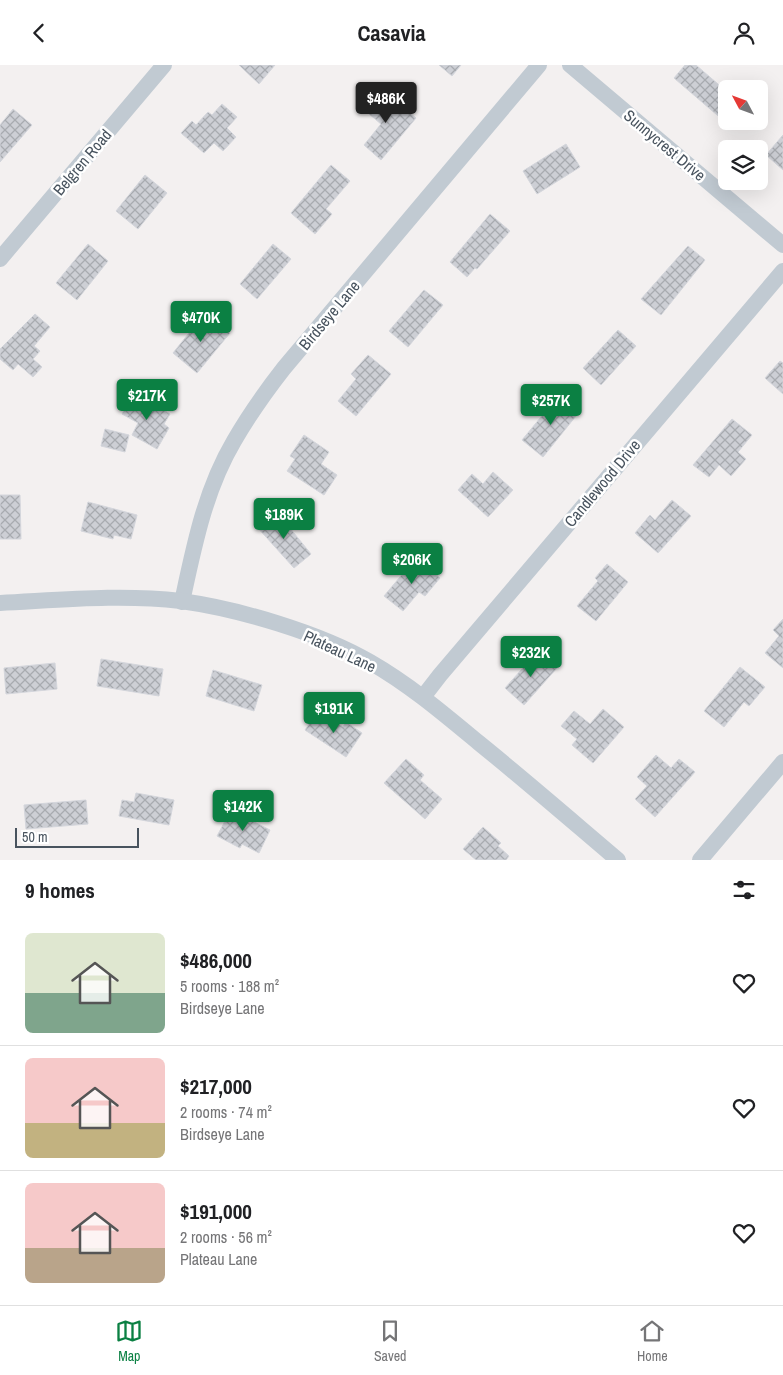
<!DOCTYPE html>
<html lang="en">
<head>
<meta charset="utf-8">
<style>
	:root { --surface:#fff; --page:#f2f2f2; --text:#202124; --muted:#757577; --line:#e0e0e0; --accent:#0b8043 }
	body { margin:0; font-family:"Archivo Narrow",sans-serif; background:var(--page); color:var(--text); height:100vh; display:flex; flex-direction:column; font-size:19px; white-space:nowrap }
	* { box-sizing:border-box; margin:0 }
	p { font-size:16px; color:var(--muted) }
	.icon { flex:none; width:28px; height:28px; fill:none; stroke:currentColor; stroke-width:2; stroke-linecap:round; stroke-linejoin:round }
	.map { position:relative; height:795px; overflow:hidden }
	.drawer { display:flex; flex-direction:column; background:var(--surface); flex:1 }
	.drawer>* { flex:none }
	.needle { width:32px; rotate:311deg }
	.fabs { position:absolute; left:718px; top:15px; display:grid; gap:10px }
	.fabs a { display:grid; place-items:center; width:50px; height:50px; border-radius:8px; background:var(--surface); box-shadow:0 5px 20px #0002; font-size:25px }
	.scale { position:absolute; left:15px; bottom:12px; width:124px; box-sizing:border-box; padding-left:5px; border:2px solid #48535e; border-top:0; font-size:14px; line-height:18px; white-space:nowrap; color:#48535e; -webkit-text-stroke:4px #fff; paint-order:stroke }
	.price { position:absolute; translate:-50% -42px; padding:0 11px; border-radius:5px; background:var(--accent); color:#fff; font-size:16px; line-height:32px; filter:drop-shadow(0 1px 2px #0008) }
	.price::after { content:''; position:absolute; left:50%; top:30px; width:15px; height:11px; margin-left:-8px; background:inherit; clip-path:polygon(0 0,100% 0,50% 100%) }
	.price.selected { background:#222; color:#fff }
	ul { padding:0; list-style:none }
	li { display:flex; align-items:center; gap:15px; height:125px; padding:0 25px }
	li+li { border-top:1px solid var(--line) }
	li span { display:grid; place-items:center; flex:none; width:140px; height:100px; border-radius:8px; color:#555 }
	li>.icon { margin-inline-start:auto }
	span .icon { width:60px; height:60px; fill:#fffc; stroke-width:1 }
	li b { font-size:21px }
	h2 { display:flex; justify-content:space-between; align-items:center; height:60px; padding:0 25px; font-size:21px }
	header { display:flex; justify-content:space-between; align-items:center; height:65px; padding:0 25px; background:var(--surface); font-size:22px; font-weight:800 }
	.tabs { display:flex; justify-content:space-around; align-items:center; height:70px; border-top:1px solid var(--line); background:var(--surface); font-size:14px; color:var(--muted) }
	.tabs a { display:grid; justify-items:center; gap:2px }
	.tabs .selected { color:var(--accent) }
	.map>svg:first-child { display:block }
</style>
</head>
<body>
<header><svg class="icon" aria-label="back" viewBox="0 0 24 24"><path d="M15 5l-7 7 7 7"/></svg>Casavia<svg class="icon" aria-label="person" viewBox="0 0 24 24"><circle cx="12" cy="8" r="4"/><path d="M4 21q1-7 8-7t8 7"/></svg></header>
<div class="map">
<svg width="783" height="795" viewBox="0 0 783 795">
	<defs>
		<pattern id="building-cross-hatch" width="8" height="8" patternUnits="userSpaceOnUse" patternTransform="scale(1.25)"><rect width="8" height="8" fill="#cdcfd5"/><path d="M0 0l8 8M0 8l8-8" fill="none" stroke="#a8abb0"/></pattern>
	</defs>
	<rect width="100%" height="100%" fill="#f3f0f0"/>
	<g fill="url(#building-cross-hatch)" stroke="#d4d6dc">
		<polygon points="239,0 275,0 259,19"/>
		<polygon points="439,0 461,0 452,11"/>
		<polygon points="685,0 696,0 726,26 726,53 724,56 674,13"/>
		<polygon points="376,26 395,42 398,38 416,53 381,95 364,80 381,59 362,43"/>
		<polygon points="222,39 237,52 227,63 236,72 223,86 214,78 204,88 181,68 192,56 196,60 208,47 212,50"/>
		<polygon points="13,44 32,60 0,97 0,60"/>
		<polygon points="783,70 783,105 766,90"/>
		<polygon points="566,79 580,102 537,129 523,106"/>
		<polygon points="331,100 350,116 326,144 332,149 315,169 291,148"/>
		<polygon points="145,110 167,128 138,164 116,146"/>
		<polygon points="490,149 510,166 477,204 475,203 467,212 450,197"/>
		<polygon points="88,179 108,196 77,235 56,218"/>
		<polygon points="273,179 291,194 257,234 240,219"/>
		<polygon points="688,181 705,195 661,250 641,234"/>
		<polygon points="424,225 443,240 408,282 389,266"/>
		<polygon points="205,248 230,268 197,308 173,288"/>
		<polygon points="35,249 50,262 34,281 40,286 33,294 42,302 33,312 18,299 13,305 0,294 0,284"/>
		<polygon points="618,265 636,281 601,320 583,303"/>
		<polygon points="368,290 391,309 356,351 338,336 356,314 351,309"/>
		<polygon points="780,296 783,298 783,329 765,313"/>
		<polygon points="135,328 170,349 164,359 169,363 157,384 132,370 138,358 122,349"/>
		<polygon points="560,329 580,346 543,392 522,375"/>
		<polygon points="732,354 752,370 738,387 746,394 731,411 719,400 709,412 693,400"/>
		<polygon points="105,364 129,370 125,387 101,381"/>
		<polygon points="304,370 329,387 321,399 337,410 324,430 287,406 295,394 290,391"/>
		<polygon points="493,407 513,425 488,452 458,425 472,409 483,419"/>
		<polygon points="0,430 20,430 21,474 0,474"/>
		<polygon points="672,435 691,451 658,488 635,468 650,450 655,455"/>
		<polygon points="88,437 137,450 131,474 114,470 113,474 81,466"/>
		<polygon points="276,446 311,489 294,503 257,462"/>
		<polygon points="416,493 440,513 425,531 419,527 403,546 384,531"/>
		<polygon points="607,499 628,517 596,556 577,541 598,516 595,513"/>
		<polygon points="783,554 783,603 765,588 779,571 773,565"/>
		<polygon points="538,586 557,603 524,640 505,623"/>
		<polygon points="101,594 163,604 159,631 97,621"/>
		<polygon points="55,598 57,624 6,629 4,603"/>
		<polygon points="740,602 765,622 749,641 744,637 724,662 704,646"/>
		<polygon points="213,605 262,620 254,646 206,631"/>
		<polygon points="603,644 624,662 593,698 572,680 577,674 561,661 574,646 590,659"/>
		<polygon points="318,646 343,662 346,657 362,668 346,692 305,665"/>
		<polygon points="656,690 671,703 679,694 695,707 655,752 635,734 647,721 637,712"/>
		<polygon points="406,694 424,710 420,715 442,734 425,754 384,718"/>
		<polygon points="136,728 174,735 169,760 119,751 122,735 134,737"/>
		<polygon points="86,735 88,759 26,764 24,740"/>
		<polygon points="231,745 270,765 259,788 242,779 240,783 217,771"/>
		<polygon points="483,762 501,778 498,781 509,791 506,795 476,795 463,784"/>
	</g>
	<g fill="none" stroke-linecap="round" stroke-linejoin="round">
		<g stroke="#c1cad2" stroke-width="16">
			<polyline points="570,0 783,180"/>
			<polyline points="0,194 164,0"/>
			<path d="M 182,537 C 194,481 205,425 234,376 C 249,350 266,326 284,303 L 539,0"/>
			<path d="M 0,538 C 61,535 120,529 181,536 C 239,544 320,568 370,597 C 410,620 444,649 479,678 C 526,716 572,756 618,795"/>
			<polyline points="423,632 440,610 783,206"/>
			<polyline points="700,795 783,697"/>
		</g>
	</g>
	<g text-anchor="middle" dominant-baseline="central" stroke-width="5" stroke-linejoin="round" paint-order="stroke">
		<g font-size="16" fill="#48535e" stroke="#fff">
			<text transform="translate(665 80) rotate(40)">Sunnycrest Drive</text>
			<text transform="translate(82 97) rotate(-50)">Belgren Road</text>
			<text transform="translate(329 250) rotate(-50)">Birdseye Lane</text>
			<text transform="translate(602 418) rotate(-50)">Candlewood Drive</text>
			<text transform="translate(340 586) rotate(25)">Plateau Lane</text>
		</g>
	</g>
</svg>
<div class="fabs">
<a><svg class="needle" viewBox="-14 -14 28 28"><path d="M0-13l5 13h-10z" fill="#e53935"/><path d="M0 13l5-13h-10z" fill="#757577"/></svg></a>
<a><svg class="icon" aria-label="layers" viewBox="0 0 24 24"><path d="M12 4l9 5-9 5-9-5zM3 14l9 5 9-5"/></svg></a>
</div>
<div class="scale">50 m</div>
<b class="price selected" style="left:386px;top:59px">$486K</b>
<b class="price" style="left:201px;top:278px">$470K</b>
<b class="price" style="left:147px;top:356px">$217K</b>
<b class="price" style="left:551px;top:361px">$257K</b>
<b class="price" style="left:284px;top:475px">$189K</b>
<b class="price" style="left:412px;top:520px">$206K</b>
<b class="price" style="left:531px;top:613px">$232K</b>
<b class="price" style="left:334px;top:669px">$191K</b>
<b class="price" style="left:243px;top:767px">$142K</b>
</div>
<section class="drawer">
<h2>9 homes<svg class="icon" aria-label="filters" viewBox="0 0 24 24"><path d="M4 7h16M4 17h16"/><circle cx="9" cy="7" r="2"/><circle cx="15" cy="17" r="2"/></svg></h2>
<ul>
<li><span style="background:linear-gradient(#dfe7d0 60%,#7fa58c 0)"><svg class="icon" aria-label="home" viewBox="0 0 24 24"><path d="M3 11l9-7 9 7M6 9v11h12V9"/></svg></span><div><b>$486,000</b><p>5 rooms · 188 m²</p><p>Birdseye Lane</p></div><svg class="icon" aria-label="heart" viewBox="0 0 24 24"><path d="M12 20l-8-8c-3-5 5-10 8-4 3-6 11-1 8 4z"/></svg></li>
<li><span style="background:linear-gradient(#f6c9c9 65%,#c2b280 0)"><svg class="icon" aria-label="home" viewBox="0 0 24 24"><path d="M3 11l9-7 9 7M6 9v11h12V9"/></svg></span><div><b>$217,000</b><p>2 rooms · 74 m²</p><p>Birdseye Lane</p></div><svg class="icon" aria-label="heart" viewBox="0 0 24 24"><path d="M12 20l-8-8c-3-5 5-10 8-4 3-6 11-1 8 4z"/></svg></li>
<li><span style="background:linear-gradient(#f6c9c9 65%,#b9a48a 0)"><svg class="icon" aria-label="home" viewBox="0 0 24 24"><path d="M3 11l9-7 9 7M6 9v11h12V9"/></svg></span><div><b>$191,000</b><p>2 rooms · 56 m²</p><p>Plateau Lane</p></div><svg class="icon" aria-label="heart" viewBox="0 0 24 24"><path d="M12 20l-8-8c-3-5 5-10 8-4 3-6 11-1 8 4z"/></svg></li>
</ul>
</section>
<nav class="tabs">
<a class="selected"><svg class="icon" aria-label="map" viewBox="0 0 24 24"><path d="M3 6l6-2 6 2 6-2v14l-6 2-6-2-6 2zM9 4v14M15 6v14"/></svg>Map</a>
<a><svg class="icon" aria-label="saved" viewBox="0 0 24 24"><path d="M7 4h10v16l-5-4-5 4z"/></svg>Saved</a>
<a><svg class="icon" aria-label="home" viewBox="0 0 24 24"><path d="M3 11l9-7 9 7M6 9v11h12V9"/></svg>Home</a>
</nav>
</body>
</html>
